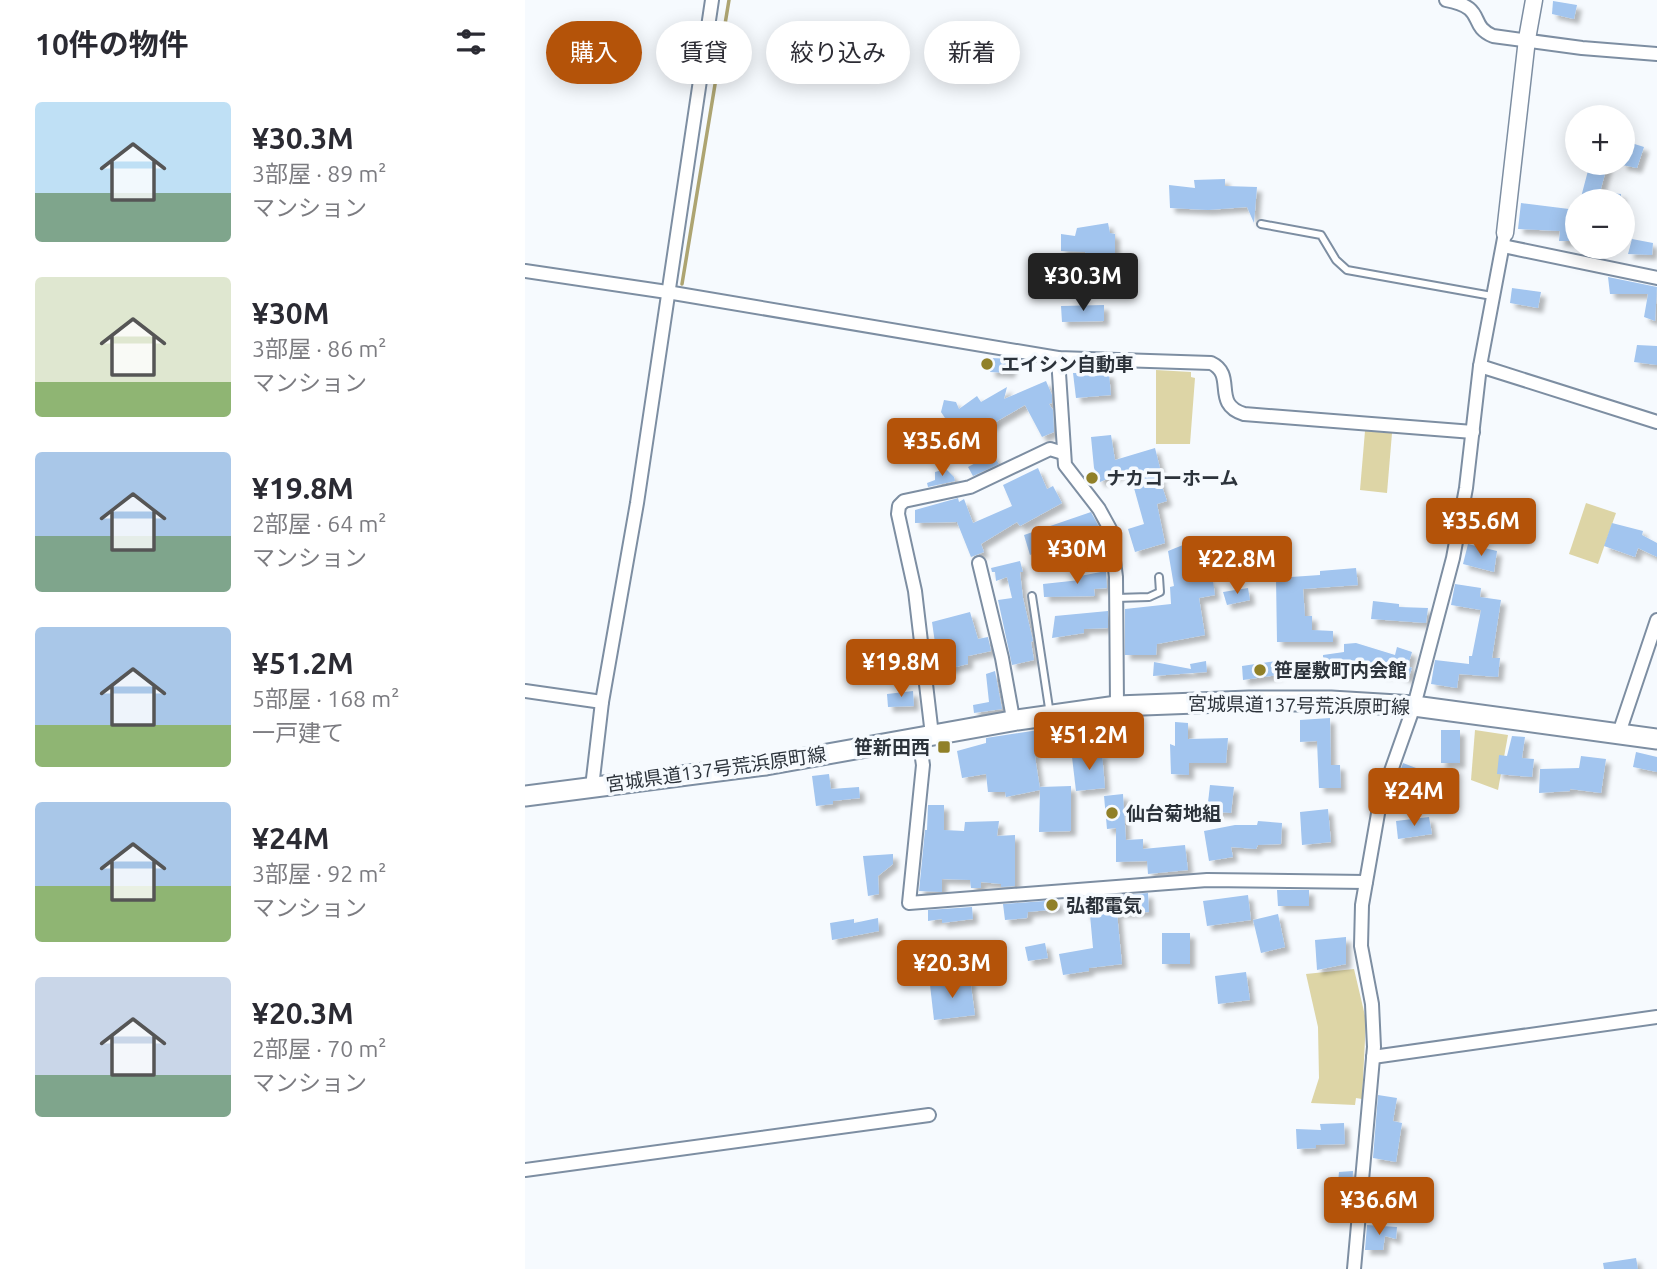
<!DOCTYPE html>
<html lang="ja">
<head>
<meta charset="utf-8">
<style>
	:root { --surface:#fff; --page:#f7f7f7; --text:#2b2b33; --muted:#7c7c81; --accent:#b45309 }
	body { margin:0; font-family:Ubuntu,"Noto Sans JP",sans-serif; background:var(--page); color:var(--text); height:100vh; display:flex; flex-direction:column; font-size:26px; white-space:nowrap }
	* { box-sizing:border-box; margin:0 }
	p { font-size:23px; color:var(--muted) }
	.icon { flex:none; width:38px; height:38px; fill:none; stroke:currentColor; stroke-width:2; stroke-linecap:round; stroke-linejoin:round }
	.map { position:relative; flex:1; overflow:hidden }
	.panel { display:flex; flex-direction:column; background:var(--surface); width:525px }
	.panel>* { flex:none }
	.guide { position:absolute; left:21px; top:21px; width:665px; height:63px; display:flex; gap:14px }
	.fabs { position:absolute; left:1040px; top:105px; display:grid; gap:14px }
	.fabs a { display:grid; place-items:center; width:70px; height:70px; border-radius:50%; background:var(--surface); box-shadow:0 4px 18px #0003; font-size:35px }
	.price { position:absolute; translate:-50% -60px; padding:0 16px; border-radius:7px; background:var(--accent); color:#fff; font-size:23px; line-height:46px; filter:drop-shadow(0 2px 4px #0008) }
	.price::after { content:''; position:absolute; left:50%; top:42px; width:21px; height:16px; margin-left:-10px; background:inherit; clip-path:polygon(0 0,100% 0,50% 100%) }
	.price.current { background:#222; color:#fff }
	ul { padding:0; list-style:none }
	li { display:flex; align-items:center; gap:21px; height:175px; padding:0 35px }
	li span { display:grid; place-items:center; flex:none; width:196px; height:140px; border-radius:7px; color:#555 }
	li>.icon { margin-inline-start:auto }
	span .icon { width:84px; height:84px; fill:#fffc; stroke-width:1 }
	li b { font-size:30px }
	h2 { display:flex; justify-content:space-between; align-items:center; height:84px; padding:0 35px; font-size:30px }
	.tag { padding:0 24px; border-radius:32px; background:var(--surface); box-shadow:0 4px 18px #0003; font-size:24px; line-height:63px }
	.tag.current { background:var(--accent); color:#fff }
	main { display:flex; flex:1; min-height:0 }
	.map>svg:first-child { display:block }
</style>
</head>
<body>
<main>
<section class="panel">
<h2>10件の物件<svg class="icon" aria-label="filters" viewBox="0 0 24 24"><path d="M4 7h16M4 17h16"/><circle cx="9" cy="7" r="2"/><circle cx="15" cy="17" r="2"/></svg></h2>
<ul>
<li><span style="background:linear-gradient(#bfe0f5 65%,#7fa58c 0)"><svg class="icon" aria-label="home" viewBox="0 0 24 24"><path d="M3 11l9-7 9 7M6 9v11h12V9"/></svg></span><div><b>¥30.3M</b><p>3部屋 · 89 m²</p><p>マンション</p></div></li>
<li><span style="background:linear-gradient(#dfe7d0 75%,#8fb573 0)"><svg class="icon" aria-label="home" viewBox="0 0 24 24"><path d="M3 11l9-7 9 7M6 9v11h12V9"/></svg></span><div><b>¥30M</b><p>3部屋 · 86 m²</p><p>マンション</p></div></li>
<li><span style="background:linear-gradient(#a9c7e8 60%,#7fa58c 0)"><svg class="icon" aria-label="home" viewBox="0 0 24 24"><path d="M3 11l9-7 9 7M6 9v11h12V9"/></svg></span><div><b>¥19.8M</b><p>2部屋 · 64 m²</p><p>マンション</p></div></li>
<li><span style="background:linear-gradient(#a9c7e8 70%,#8fb573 0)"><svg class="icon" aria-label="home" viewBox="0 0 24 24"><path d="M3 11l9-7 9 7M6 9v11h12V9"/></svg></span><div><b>¥51.2M</b><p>5部屋 · 168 m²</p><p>一戸建て</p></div></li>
<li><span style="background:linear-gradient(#a9c7e8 60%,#8fb573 0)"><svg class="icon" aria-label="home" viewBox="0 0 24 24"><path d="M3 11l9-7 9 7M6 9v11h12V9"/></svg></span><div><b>¥24M</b><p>3部屋 · 92 m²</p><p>マンション</p></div></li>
<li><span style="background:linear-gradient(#c9d6e8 70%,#7fa58c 0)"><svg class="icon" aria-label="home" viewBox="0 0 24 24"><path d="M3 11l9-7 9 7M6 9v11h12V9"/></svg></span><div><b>¥20.3M</b><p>2部屋 · 70 m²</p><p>マンション</p></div></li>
</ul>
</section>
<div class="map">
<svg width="1132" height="1269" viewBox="0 0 1132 1269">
	<defs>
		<filter id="shadow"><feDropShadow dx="5" dy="5" stdDeviation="2" flood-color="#0004"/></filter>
	</defs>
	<rect width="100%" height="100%" fill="#f6fafe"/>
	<g fill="#ddd5a6">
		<polygon points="631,370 666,372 666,377 670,378 665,444 631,444"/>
		<polygon points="840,431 867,433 862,493 835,490"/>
		<polygon points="1061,503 1091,513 1073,564 1044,554"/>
		<polygon points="950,730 983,735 973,790 946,780"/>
		<polygon points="829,969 841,1020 837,1099 831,1098 830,1105 786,1103 794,1078 793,1027 781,974"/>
	</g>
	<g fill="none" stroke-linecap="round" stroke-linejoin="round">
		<polyline stroke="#ada471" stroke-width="3.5" points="157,284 204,0"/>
	</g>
	<g fill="#a2c5ef" filter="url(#shadow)">
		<polygon points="1028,1 1052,5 1049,19 1027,14"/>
		<polygon points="1097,140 1119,147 1112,168 1097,165"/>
		<polygon points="1065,163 1083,163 1075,192 1096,194 1096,201 1055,201"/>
		<polygon points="700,179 700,186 732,187 729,223 722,207 683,210 645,208 644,185 670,188 669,180"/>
		<polygon points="996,203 1052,210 1052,241 1034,241 1035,231 993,229"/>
		<polygon points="583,223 585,233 590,234 590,262 563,262 560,252 536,251 536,234 550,236 552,228"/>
		<polygon points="1107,239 1128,243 1127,255 1103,254"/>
		<polygon points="1083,277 1132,287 1130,321 1119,317 1123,294 1085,294"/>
		<polygon points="987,288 1016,292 1013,308 985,303"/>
		<polygon points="579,305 579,321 537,322 536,306"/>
		<polygon points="1112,345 1132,346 1132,365 1109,362"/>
		<polygon points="466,358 488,359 485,373 465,372"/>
		<polygon points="548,373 584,373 586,395 551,398"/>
		<polygon points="521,381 527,395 527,403 524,404 528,410 529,432 517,437 500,405 474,420 438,445 416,412 419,400 431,402 434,409 452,396 456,402 482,387 479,399"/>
		<polygon points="586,435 590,460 630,448 637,476 634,477 642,501 632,504 640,543 610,552 603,529 619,524 604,470 575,482 569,468 566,437"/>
		<polygon points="467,454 474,464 448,476 443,467"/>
		<polygon points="513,468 522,489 528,486 537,503 495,526 492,522 456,544 459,552 446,557 432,522 390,523 390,510 433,498 434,502 439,499 448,523 487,506 478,485"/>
		<polygon points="421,469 429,477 430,481 403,487 402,483 410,480 410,472"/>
		<polygon points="566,512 576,531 531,542 531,544 505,555 499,535"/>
		<polygon points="1087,523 1118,531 1117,535 1132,543 1132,557 1113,548 1110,557 1079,546"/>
		<polygon points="663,543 666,558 677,558 684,582 688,581 690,595 674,598 680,635 632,644 631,655 600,655 600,609 646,604 645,587 649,586 643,551"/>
		<polygon points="943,544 972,551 969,572 938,564"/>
		<polygon points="495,561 498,572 495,572 498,598 508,641 506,642 509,660 487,665 473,600 487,598 482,577 471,581 470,572 467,572 466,568"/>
		<polygon points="831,568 833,585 778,589 780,616 787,616 787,630 808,631 808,642 752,642 751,578 795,575 795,571"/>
		<polygon points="581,571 582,588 569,589 570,596 519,597 518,584 555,580 555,576"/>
		<polygon points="930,584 956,588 955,597 976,600 967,658 975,658 973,677 934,674 932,688 906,684 910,660 944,664 944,656 947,656 956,610 926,605"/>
		<polygon points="723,588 725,600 702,605 698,592"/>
		<polygon points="848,601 874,604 874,607 903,608 901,623 846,619"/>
		<polygon points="583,611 583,628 559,629 559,633 527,638 530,616"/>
		<polygon points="445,612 453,639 463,637 466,651 443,656 443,664 414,671 407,622"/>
		<polygon points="831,643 870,655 872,647 887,652 883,666 887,668 883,679 863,670 862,675 833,666 834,662 798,661 798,655 819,652 819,644"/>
		<polygon points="374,647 374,667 346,669 344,650"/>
		<polygon points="681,661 682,672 628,676 629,662 666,669 665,664"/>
		<polygon points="751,661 753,675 718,680 717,666"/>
		<polygon points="470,671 477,709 449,713 448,705 464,702 461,674"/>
		<polygon points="388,691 389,706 363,707 362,694"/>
		<polygon points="805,718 806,765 815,765 816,788 794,788 792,741 775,742 775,720"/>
		<polygon points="650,722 663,723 663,739 703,738 701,763 664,763 664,775 646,774 645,744 650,746"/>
		<polygon points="540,726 542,747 509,750 515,789 515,787 546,786 546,831 514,832 515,790 481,797 480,792 463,792 461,774 437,778 432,751 461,743 461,738"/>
		<rect x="916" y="730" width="19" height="33"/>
		<polygon points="987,736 1000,737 997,758 1009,759 1007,777 972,774 974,755 982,756"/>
		<polygon points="1111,752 1132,757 1132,772 1108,767"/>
		<polygon points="577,753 580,788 551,791 547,757"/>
		<polygon points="1056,756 1081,759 1076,793 1045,789 1045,791 1014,793 1015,769 1054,768"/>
		<polygon points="878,763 925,781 918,804 883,788 879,803 865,799"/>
		<polygon points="304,774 306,789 334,787 335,798 308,801 308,804 291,806 287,776"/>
		<polygon points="685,785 709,787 706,813 682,811"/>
		<polygon points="598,794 601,840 618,839 618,849 660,845 663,870 623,874 622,861 591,862 591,828 582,829 579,796"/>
		<polygon points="403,805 419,805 419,830 439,831 440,822 474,821 472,836 490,835 490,886 476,887 476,884 456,882 456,888 446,888 445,880 417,879 417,892 394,891 400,830 402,830"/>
		<polygon points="803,809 806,842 777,845 775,812"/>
		<polygon points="904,817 907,834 873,839 871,821"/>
		<polygon points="733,821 757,823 756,844 733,845 731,849 706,847 708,857 684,861 679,831 710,825 732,825"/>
		<polygon points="368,854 368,864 353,876 354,894 343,896 338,856"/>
		<polygon points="752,890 784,890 784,906 753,906"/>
		<polygon points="623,893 624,912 592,913 597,964 564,968 564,971 538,975 534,954 568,948 565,915 561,915 560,901 574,900 573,897"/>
		<polygon points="723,895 726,920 682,926 678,901"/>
		<polygon points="533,900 534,909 503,912 502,918 480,920 478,904"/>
		<polygon points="447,907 448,919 417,923 417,919 403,921 403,910"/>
		<polygon points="753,914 760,947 736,953 728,920"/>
		<polygon points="353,918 354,931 307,940 305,923 329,919 329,923"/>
		<rect x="637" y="933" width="28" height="31"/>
		<polygon points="821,937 821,964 792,970 790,940"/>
		<polygon points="520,943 523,958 503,961 500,947"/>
		<polygon points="721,972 725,1000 693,1004 690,976"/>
		<polygon points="445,979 450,1015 409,1020 405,985"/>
		<polygon points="853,1095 872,1098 868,1121 877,1123 871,1162 848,1158"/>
		<polygon points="819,1123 820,1144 791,1145 791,1148 772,1149 771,1129 796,1130 795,1124"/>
		<polygon points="828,1171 827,1195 812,1192 814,1172"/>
		<polygon points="846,1178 864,1181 860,1204 844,1201"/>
		<polygon points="842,1225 872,1227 871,1239 860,1236 858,1250 840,1250"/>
		<polygon points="1111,1258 1113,1269 1079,1269 1078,1263"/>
	</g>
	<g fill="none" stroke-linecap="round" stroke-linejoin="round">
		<defs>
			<g id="service">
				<polyline points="736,224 796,235 811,260 822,270 967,296"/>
				<polyline points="507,596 524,708"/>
				<polyline points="591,598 624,597 635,592 634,577"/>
			</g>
			<g id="minor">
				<path d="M 921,0 C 963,8 942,25 968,36 L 1057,48 L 1132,54"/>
				<polyline points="978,246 1132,278"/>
				<path d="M 0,271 L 142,292 L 533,358 L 686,363 C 712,375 686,404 719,414 L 948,432"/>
				<polyline points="533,358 540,465 574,509 585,529 591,577 592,706"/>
				<polyline points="955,366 1132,422"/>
				<polyline points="454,563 477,658 487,713"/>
				<polyline points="0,691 77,702"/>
				<polyline points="1094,733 1132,620"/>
				<polyline points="407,735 390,591 373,514 374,506 379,501 445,487 525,449 538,453"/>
				<polyline points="394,738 398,765 384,903 682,880 841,882"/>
				<polyline points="67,787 77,702 112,503 187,0"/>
				<polyline points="848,1057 1132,1017"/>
				<polyline points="0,1170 404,1115"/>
				<polyline points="829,1269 849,1047 847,1004 836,946 837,905 855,802 889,706 928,558 941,488 955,366 980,233"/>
			</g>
			<polyline id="tertiary" points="980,233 1002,39 1009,0"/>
			<polyline id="secondary" points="0,796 241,765 492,720 592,706 724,701 806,701 889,706 1132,739"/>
		</defs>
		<use href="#service" stroke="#7d8ea2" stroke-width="10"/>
		<use href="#minor" stroke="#7d8ea2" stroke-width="16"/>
		<use href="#tertiary" stroke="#7d8ea2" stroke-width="19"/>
		<use href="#secondary" stroke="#7d8ea2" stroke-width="23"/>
		<use href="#service" stroke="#fff" stroke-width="6"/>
		<use href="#minor" stroke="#fff" stroke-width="12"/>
		<use href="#tertiary" stroke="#fff" stroke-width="16"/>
		<use href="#secondary" stroke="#fff" stroke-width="19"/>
	</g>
	<g fill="#908028" stroke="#f6fafe" stroke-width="2.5">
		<circle cx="462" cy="364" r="7"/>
		<circle cx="567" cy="478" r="7"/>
		<circle cx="735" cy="670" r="7"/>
		<rect x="412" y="740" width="14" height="14" rx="3.5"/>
		<circle cx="587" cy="813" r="7"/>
		<circle cx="527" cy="905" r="7"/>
	</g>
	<g text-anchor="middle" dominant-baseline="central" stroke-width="7" stroke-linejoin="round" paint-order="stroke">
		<g font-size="19" font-weight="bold" fill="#2c333b" stroke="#f6fafe" text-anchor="start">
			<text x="476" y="364">エイシン自動車</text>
			<text x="581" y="478">ナカコーホーム</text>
			<text x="749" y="670">笹屋敷町内会館</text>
			<text x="405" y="747" text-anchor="end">笹新田西</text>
			<text x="601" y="813">仙台菊地組</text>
			<text x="541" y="905">弘都電気</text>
		</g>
		<g font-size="19" fill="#2c333b" stroke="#f6fafe">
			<text transform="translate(774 705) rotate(1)">宮城県道137号荒浜原町線</text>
			<text transform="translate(191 769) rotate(-8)">宮城県道137号荒浜原町線</text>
		</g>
	</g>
</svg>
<div class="fabs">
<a>+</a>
<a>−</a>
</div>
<b class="price current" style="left:558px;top:313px">¥30.3M</b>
<b class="price" style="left:417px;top:478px">¥35.6M</b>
<b class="price" style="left:956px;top:558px">¥35.6M</b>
<b class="price" style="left:552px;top:586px">¥30M</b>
<b class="price" style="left:712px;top:596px">¥22.8M</b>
<b class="price" style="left:376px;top:699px">¥19.8M</b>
<b class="price" style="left:564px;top:772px">¥51.2M</b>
<b class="price" style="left:889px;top:828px">¥24M</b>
<b class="price" style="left:427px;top:1000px">¥20.3M</b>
<b class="price" style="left:854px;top:1237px">¥36.6M</b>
<div class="guide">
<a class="tag current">購入</a>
<a class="tag">賃貸</a>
<a class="tag">絞り込み</a>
<a class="tag">新着</a>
</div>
</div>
</main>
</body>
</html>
